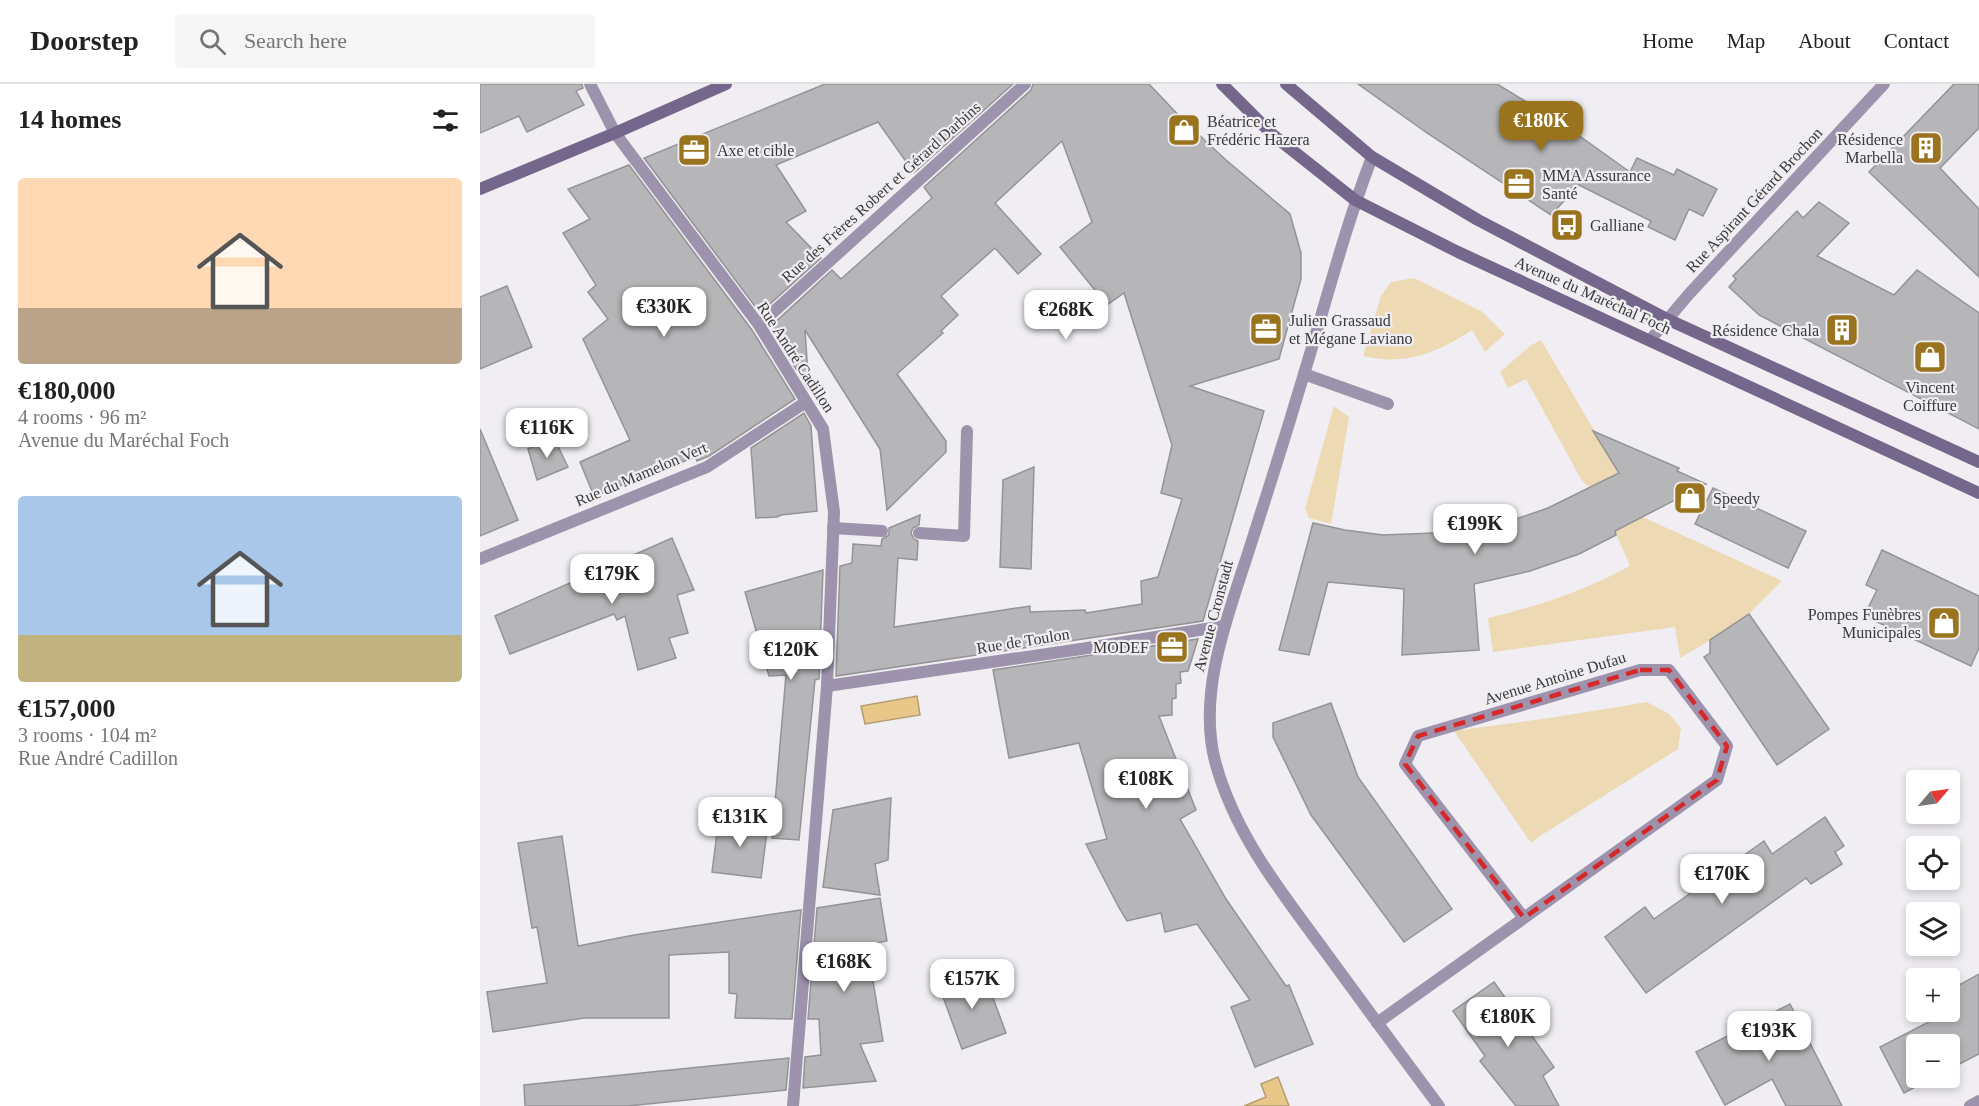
<!DOCTYPE html>
<html lang="en">
<head>
<meta charset="utf-8">
<style>
	:root { --surface:#fff; --page:#f6f6f6; --text:#222; --muted:#767676; --line:#e0e0e0; --accent:#99731e }
	body { margin:0; font-family:Georgia,serif; background:var(--page); color:var(--text); height:100vh; display:flex; flex-direction:column; font-size:22px; white-space:nowrap }
	* { box-sizing:border-box; margin:0 }
	p { font-size:20px; color:var(--muted) }
	.icon { flex:none; width:33px; height:33px; fill:none; stroke:currentColor; stroke-width:2; stroke-linecap:round; stroke-linejoin:round }
	.map { position:relative; flex:1; overflow:hidden }
	.panel { display:flex; flex-direction:column; background:var(--surface); width:480px }
	.panel>* { flex:none }
	.needle { width:39px; rotate:61deg }
	.fabs { position:absolute; left:1426px; top:686px; display:grid; gap:12px }
	.fabs a { display:grid; place-items:center; width:54px; height:54px; border-radius:6px; background:var(--surface); box-shadow:0 3px 9px #0003; font-size:30px }
	.price { position:absolute; translate:-50% -51px; padding:0 14px; border-radius:12px; background:#fff; color:#222; font-size:20px; line-height:39px; filter:drop-shadow(0 2px 3px #0008) }
	.price::after { content:''; position:absolute; left:50%; top:36px; width:18px; height:14px; margin-left:-9px; background:inherit; clip-path:polygon(0 0,100% 0,50% 100%) }
	.price.on { background:var(--accent); color:#fff }
	ul { padding:0; list-style:none }
	li { display:grid; align-content:center; gap:12px; height:318px; padding:0 18px }
	li span { display:grid; place-items:center; height:186px; border-radius:6px; color:#555 }
	li>.icon { margin-inline-start:auto }
	span .icon { width:108px; height:108px; fill:#fffc; stroke-width:1 }
	li b { font-size:26px }
	h2 { display:flex; justify-content:space-between; align-items:center; height:72px; padding:0 18px; font-size:26px }
	header { display:flex; align-items:center; gap:36px; box-sizing:border-box; height:84px; padding:0 30px; background:var(--surface); border-bottom:2px solid var(--line) }
	header strong { font-size:28px }
	nav { display:flex; gap:33px; margin-inline-start:auto; font-size:21px }
	.search { width:420px; height:54px; background:var(--page); display:flex; align-items:center; gap:15px; box-sizing:border-box; padding:0 21px; border-radius:6px; color:var(--muted); font-size:22px }
	main { display:flex; flex:1; min-height:0 }
	.map>svg:first-child { display:block }
</style>
</head>
<body>
<header>
<strong>Doorstep</strong>
<div class="search"><svg class="icon" aria-label="search" viewBox="0 0 24 24"><circle cx="10" cy="10" r="6"/><path d="M15 15l6 6"/></svg>Search here</div>
<nav><a>Home</a><a>Map</a><a>About</a><a>Contact</a></nav>
</header>
<main>
<section class="panel">
<h2>14 homes<svg class="icon" aria-label="filters" viewBox="0 0 24 24"><path d="M4 7h16M4 17h16"/><circle cx="9" cy="7" r="2"/><circle cx="15" cy="17" r="2"/></svg></h2>
<ul>
<li><span style="background:linear-gradient(#ffd9b3 70%,#b9a48a 0)"><svg class="icon" aria-label="home" viewBox="0 0 24 24"><path d="M3 11l9-7 9 7M6 9v11h12V9"/></svg></span><div><b>€180,000</b><p>4 rooms · 96 m²</p><p>Avenue du Maréchal Foch</p></div></li>
<li><span style="background:linear-gradient(#a9c7e8 75%,#c2b280 0)"><svg class="icon" aria-label="home" viewBox="0 0 24 24"><path d="M3 11l9-7 9 7M6 9v11h12V9"/></svg></span><div><b>€157,000</b><p>3 rooms · 104 m²</p><p>Rue André Cadillon</p></div></li>
</ul>
</section>
<div class="map">
<svg width="1499" height="1022" viewBox="0 0 1499 1022">
	<rect width="100%" height="100%" fill="#f0eef2"/>
	<g fill="#edd9b3">
		<path d="M 934,194 L 1001,227 L 1025,250 L 1005,268 L 992,246 C 957,269 925,282 883,272 L 901,212 L 911,198 Z"/>
		<path d="M 1061,256 L 1145,399 L 1139,422 L 1302,497 L 1269,530 L 1224,560 L 1200,574 L 1195,543 L 1013,568 L 1008,534 C 1059,522 1104,507 1150,482 L 1135,447 L 1149,440 L 1144,430 L 1102,397 L 1046,295 L 1028,304 L 1020,288 L 1050,262 Z"/>
		<polygon points="854,322 869,333 851,440 829,434 825,425"/>
		<polygon points="1167,618 1189,630 1201,644 1198,665 1060,752 1051,759 974,647 1070,634"/>
	</g>
	<g fill="#e8c789" stroke="#b49c71" stroke-width="1.5">
		<polygon points="437,612 440,631 385,640 381,622"/>
		<polygon points="798,993 809,1022 764,1022 786,1013 781,1000"/>
	</g>
	<g fill="#b6b5b8" stroke="#949396" stroke-width="1.5">
		<polygon points="0,0 102,0 103,4 96,7 104,21 47,48 39,32 0,49"/>
		<polygon points="345,0 533,0 434,89 398,38 296,81 326,127 306,138 341,174 280,229 164,74"/>
		<polygon points="553,0 669,0 704,37 746,76 810,130 821,169 821,195 799,275 710,302 784,327 723,537 356,592 360,482 372,479 373,460 401,462 402,455 409,451 409,444 440,431 439,441 433,444 431,449 434,455 438,457 437,476 418,474 414,543 550,522 550,528 605,526 606,529 662,520 661,497 678,493 702,415 681,409 692,361 644,209 627,221 580,163 612,138 582,57 515,119 561,170 538,190 515,164 461,212 478,231 461,247 463,249 417,290 466,357 466,368 407,426 400,365 325,246 329,306 290,243 352,186 361,195 452,114 444,103 551,6"/>
		<polygon points="878,0 1017,0 1058,25 1059,23 1150,88 1157,74 1194,91 1197,85 1237,105 1223,132 1209,125 1195,156 1168,143 1171,137 1099,101 1071,131 947,49"/>
		<polygon points="1474,0 1499,0 1499,44 1460,84 1499,125 1499,193 1389,88"/>
		<polygon points="149,81 272,246 315,315 229,372 217,377 215,373 114,412 100,378 150,356 103,255 128,235 108,208 116,201 83,149 110,135 88,105"/>
		<polygon points="1339,118 1369,139 1337,172 1414,211 1437,186 1499,229 1499,345 1279,231 1249,203 1256,195 1253,192 1317,127 1323,134"/>
		<polygon points="27,202 52,263 0,285 0,213"/>
		<polygon points="324,329 331,342 337,427 301,431 297,433 276,434 271,364"/>
		<polygon points="0,345 38,436 0,452"/>
		<polygon points="1113,347 1199,384 1197,387 1226,400 1135,447 1136,451 1099,470 1050,487 994,500 999,566 922,571 924,505 848,498 829,571 799,566 833,439 865,446 903,451 979,448 1024,439 1068,424 1139,389"/>
		<polygon points="74,354 88,383 57,396 48,365"/>
		<polygon points="554,383 551,485 520,483 523,396"/>
		<polygon points="1233,404 1326,447 1308,484 1215,440"/>
		<polygon points="192,454 214,506 197,511 208,549 189,554 196,574 158,586 145,532 137,536 134,530 30,570 15,532"/>
		<polygon points="1402,466 1499,512 1499,564 1491,582 1384,532 1397,506 1386,501"/>
		<polygon points="343,486 339,595 335,596 319,756 292,754 306,591 289,592 265,508"/>
		<polygon points="1269,530 1349,645 1297,681 1224,573 1230,569 1230,556"/>
		<polygon points="718,555 708,587 700,588 701,599 696,600 696,614 692,615 692,631 679,632 716,726 700,735 746,815 806,902 809,901 833,960 775,983 751,923 770,916 717,840 685,848 681,829 647,837 638,822 606,760 627,755 599,659 529,674 513,586"/>
		<polygon points="851,619 878,693 972,825 924,858 831,731 793,653 793,639"/>
		<polygon points="411,714 408,776 395,780 400,811 343,803 353,726"/>
		<polygon points="1345,733 1364,762 1355,768 1362,780 1331,800 1326,794 1166,909 1125,853 1165,823 1174,835 1284,757 1292,770"/>
		<polygon points="239,734 288,740 281,794 232,788"/>
		<polygon points="82,752 98,862 154,851 321,826 312,935 255,934 257,910 249,909 249,868 189,871 189,934 104,934 13,948 7,908 67,899 57,843 52,844 38,759"/>
		<polygon points="400,814 407,857 387,861 403,957 380,960 396,997 323,1004 325,973 341,971 339,935 328,935 337,824"/>
		<polygon points="503,887 526,949 482,965 459,902"/>
		<polygon points="1499,890 1499,970 1470,985 1470,960 1437,960 1437,993 1454,993 1424,1009 1400,963 1470,927 1470,906"/>
		<polygon points="1014,898 1074,983 1063,992 1079,1022 1036,1022 1000,977 1005,972 973,927"/>
		<polygon points="1310,920 1362,1022 1306,1022 1292,995 1245,1021 1216,968"/>
		<polygon points="309,974 306,1006 148,1022 45,1022 44,1001"/>
	</g>
	<g fill="none" stroke-linecap="round" stroke-linejoin="round">
		<g stroke="#9d93ad" stroke-width="12">
			<polyline points="824,290 908,320"/>
			<polyline points="353,444 402,447"/>
			<polyline points="439,449 484,452 487,347"/>
			<polyline points="347,602 601,565"/>
		</g>
		<g stroke="#9d93ad" stroke-width="12">
			<polyline points="110,0 135,49 279,241 343,345 354,428 347,602 313,1022"/>
			<path d="M 892,73 C 863,149 844,226 820,303 C 804,357 787,410 770,463 C 749,529 717,607 735,677 C 754,749 801,808 844,866 C 882,918 920,970 959,1022"/>
			<polyline points="279,241 545,0"/>
			<polyline points="1171,255 1209,210 1404,0"/>
			<polyline points="0,475 227,383 326,318"/>
			<polyline points="601,565 744,542"/>
			<polyline points="897,939 1237,696 1247,662 1189,586 1160,586 938,652 925,680 1044,834"/>
			<polyline points="1490,1022 1499,1017"/>
		</g>
		<g stroke="#75668b" stroke-width="12">
			<polyline points="742,0 793,51 875,116 978,168 1499,409"/>
			<polyline points="806,0 892,73 998,136 1189,236 1499,378"/>
			<polyline points="0,105 135,49 246,0"/>
		</g>
	</g>
	<path fill="none" stroke="#d62828" stroke-width="4.5" stroke-dasharray="12 8" stroke-linejoin="round" d="M 1160,586 L 1189,586 L 1247,662 L 1237,696 L 1044,834 L 925,680 L 938,652 Z"/>
	<defs>
		<symbol id="shop-square" viewBox="-11 -11 22 22"><rect x="-9" y="-9" width="18" height="18" rx="4" fill="#99731e" stroke="#f0eef2"/><path d="M-5-2.5h2.3a2.7 3.5 0 0 1 5.4 0H5L5.5 6h-11ZM-1.5-2.5h3a1.5 2.3 0 0 0-3 0Z" fill="#fff"/></symbol>
		<symbol id="building-square" viewBox="-11 -11 22 22"><rect x="-9" y="-9" width="18" height="18" rx="4" fill="#99731e" stroke="#f0eef2"/><path d="M-4-6H4V6H1V3H-1V6H-4ZM-2.5-4.3h1.7v1.8h-1.7ZM.8-4.3h1.7v1.8H.8ZM-2.5-1h1.7V.8h-1.7ZM.8-1h1.7V.8H.8Z" fill="#fff"/></symbol>
		<symbol id="office-square" viewBox="-11 -11 22 22"><rect x="-9" y="-9" width="18" height="18" rx="4" fill="#99731e" stroke="#f0eef2"/><path d="M-6-3h4V-5.5h4V-3h4V5H-6ZM-1-4.5V-3h2v-1.5ZM-6 0V1H6V0Z" fill="#fff"/></symbol>
		<symbol id="bus-square" viewBox="-11 -11 22 22"><rect x="-9" y="-9" width="18" height="18" rx="4" fill="#99731e" stroke="#f0eef2"/><path d="M-5-6H5V4H4V6H2V4H-2V6H-4V4H-5ZM-3.5-4V0h7V-4ZM-3.5 1.2v1.5H-2V1.2ZM2 1.2v1.5H3.5V1.2Z" fill="#fff"/></symbol>
	</defs>
	<g fill-rule="evenodd">
		<use href="#shop-square" x="685" y="27" width="38" height="38"/>
		<use href="#building-square" x="1427" y="45" width="38" height="38"/>
		<use href="#office-square" x="195" y="47" width="38" height="38"/>
		<use href="#office-square" x="1020" y="81" width="38" height="38"/>
		<use href="#bus-square" x="1068" y="122" width="38" height="38"/>
		<use href="#office-square" x="767" y="226" width="38" height="38"/>
		<use href="#building-square" x="1343" y="227" width="38" height="38"/>
		<use href="#shop-square" x="1431" y="254" width="38" height="38"/>
		<use href="#shop-square" x="1191" y="395" width="38" height="38"/>
		<use href="#shop-square" x="1445" y="520" width="38" height="38"/>
		<use href="#office-square" x="673" y="544" width="38" height="38"/>
	</g>
	<g text-anchor="middle" dominant-baseline="central" stroke-width="4.5" stroke-linejoin="round" paint-order="stroke">
		<g font-size="16" fill="#39393a" stroke="#f0eef2" text-anchor="start">
			<text x="727" y="37">Béatrice et<tspan x="727" dy="18">Frédéric Hazera</tspan></text>
			<text x="1423" y="55" text-anchor="end">Résidence<tspan x="1423" dy="18">Marbella</tspan></text>
			<text x="237" y="66">Axe et cible</text>
			<text x="1062" y="91">MMA Assurance<tspan x="1062" dy="18">Santé</tspan></text>
			<text x="1110" y="141">Galliane</text>
			<text x="809" y="236">Julien Grassaud<tspan x="809" dy="18">et Mégane Laviano</tspan></text>
			<text x="1339" y="246" text-anchor="end">Résidence Chala</text>
			<text x="1450" y="303" text-anchor="middle">Vincent<tspan x="1450" dy="18">Coiffure</tspan></text>
			<text x="1233" y="414">Speedy</text>
			<text x="1441" y="530" text-anchor="end">Pompes Funèbres<tspan x="1441" dy="18">Municipales</tspan></text>
			<text x="669" y="563" text-anchor="end">MODEF</text>
		</g>
		<g font-size="16" fill="#39393a" stroke="#f0eef2">
			<text transform="translate(401 108) rotate(-42)">Rue des Frères Robert et Gérard Darbins</text>
			<text transform="translate(1274 116) rotate(-47)">Rue Aspirant Gérard Brochon</text>
			<text transform="translate(1113 211) rotate(24)">Avenue du Maréchal Foch</text>
			<text transform="translate(316 273) rotate(57)">Rue André Cadillon</text>
			<text transform="translate(161 390) rotate(-23)">Rue du Mamelon Vert</text>
			<text transform="translate(733 532) rotate(-75)">Avenue Cronstadt</text>
			<text transform="translate(543 557) rotate(-9)">Rue de Toulon</text>
			<text transform="translate(1075 594) rotate(-17)">Avenue Antoine Dufau</text>
		</g>
	</g>
</svg>
<div class="fabs">
<a><svg class="needle" viewBox="-14 -14 28 28"><path d="M0-13l5 13h-10z" fill="#e53935"/><path d="M0 13l5-13h-10z" fill="#767676"/></svg></a>
<a><svg class="icon" aria-label="locate" viewBox="0 0 24 24"><circle cx="12" cy="12" r="6"/><path d="M12 2v4M12 18v4M2 12h4M18 12h4"/></svg></a>
<a><svg class="icon" aria-label="layers" viewBox="0 0 24 24"><path d="M12 4l9 5-9 5-9-5zM3 14l9 5 9-5"/></svg></a>
<a>+</a>
<a>−</a>
</div>
<b class="price on" style="left:1061px;top:68px">€180K</b>
<b class="price" style="left:184px;top:254px">€330K</b>
<b class="price" style="left:586px;top:257px">€268K</b>
<b class="price" style="left:67px;top:375px">€116K</b>
<b class="price" style="left:995px;top:471px">€199K</b>
<b class="price" style="left:132px;top:521px">€179K</b>
<b class="price" style="left:311px;top:597px">€120K</b>
<b class="price" style="left:666px;top:726px">€108K</b>
<b class="price" style="left:260px;top:764px">€131K</b>
<b class="price" style="left:1242px;top:821px">€170K</b>
<b class="price" style="left:364px;top:909px">€168K</b>
<b class="price" style="left:492px;top:926px">€157K</b>
<b class="price" style="left:1028px;top:964px">€180K</b>
<b class="price" style="left:1289px;top:978px">€193K</b>
</div>
</main>
</body>
</html>
